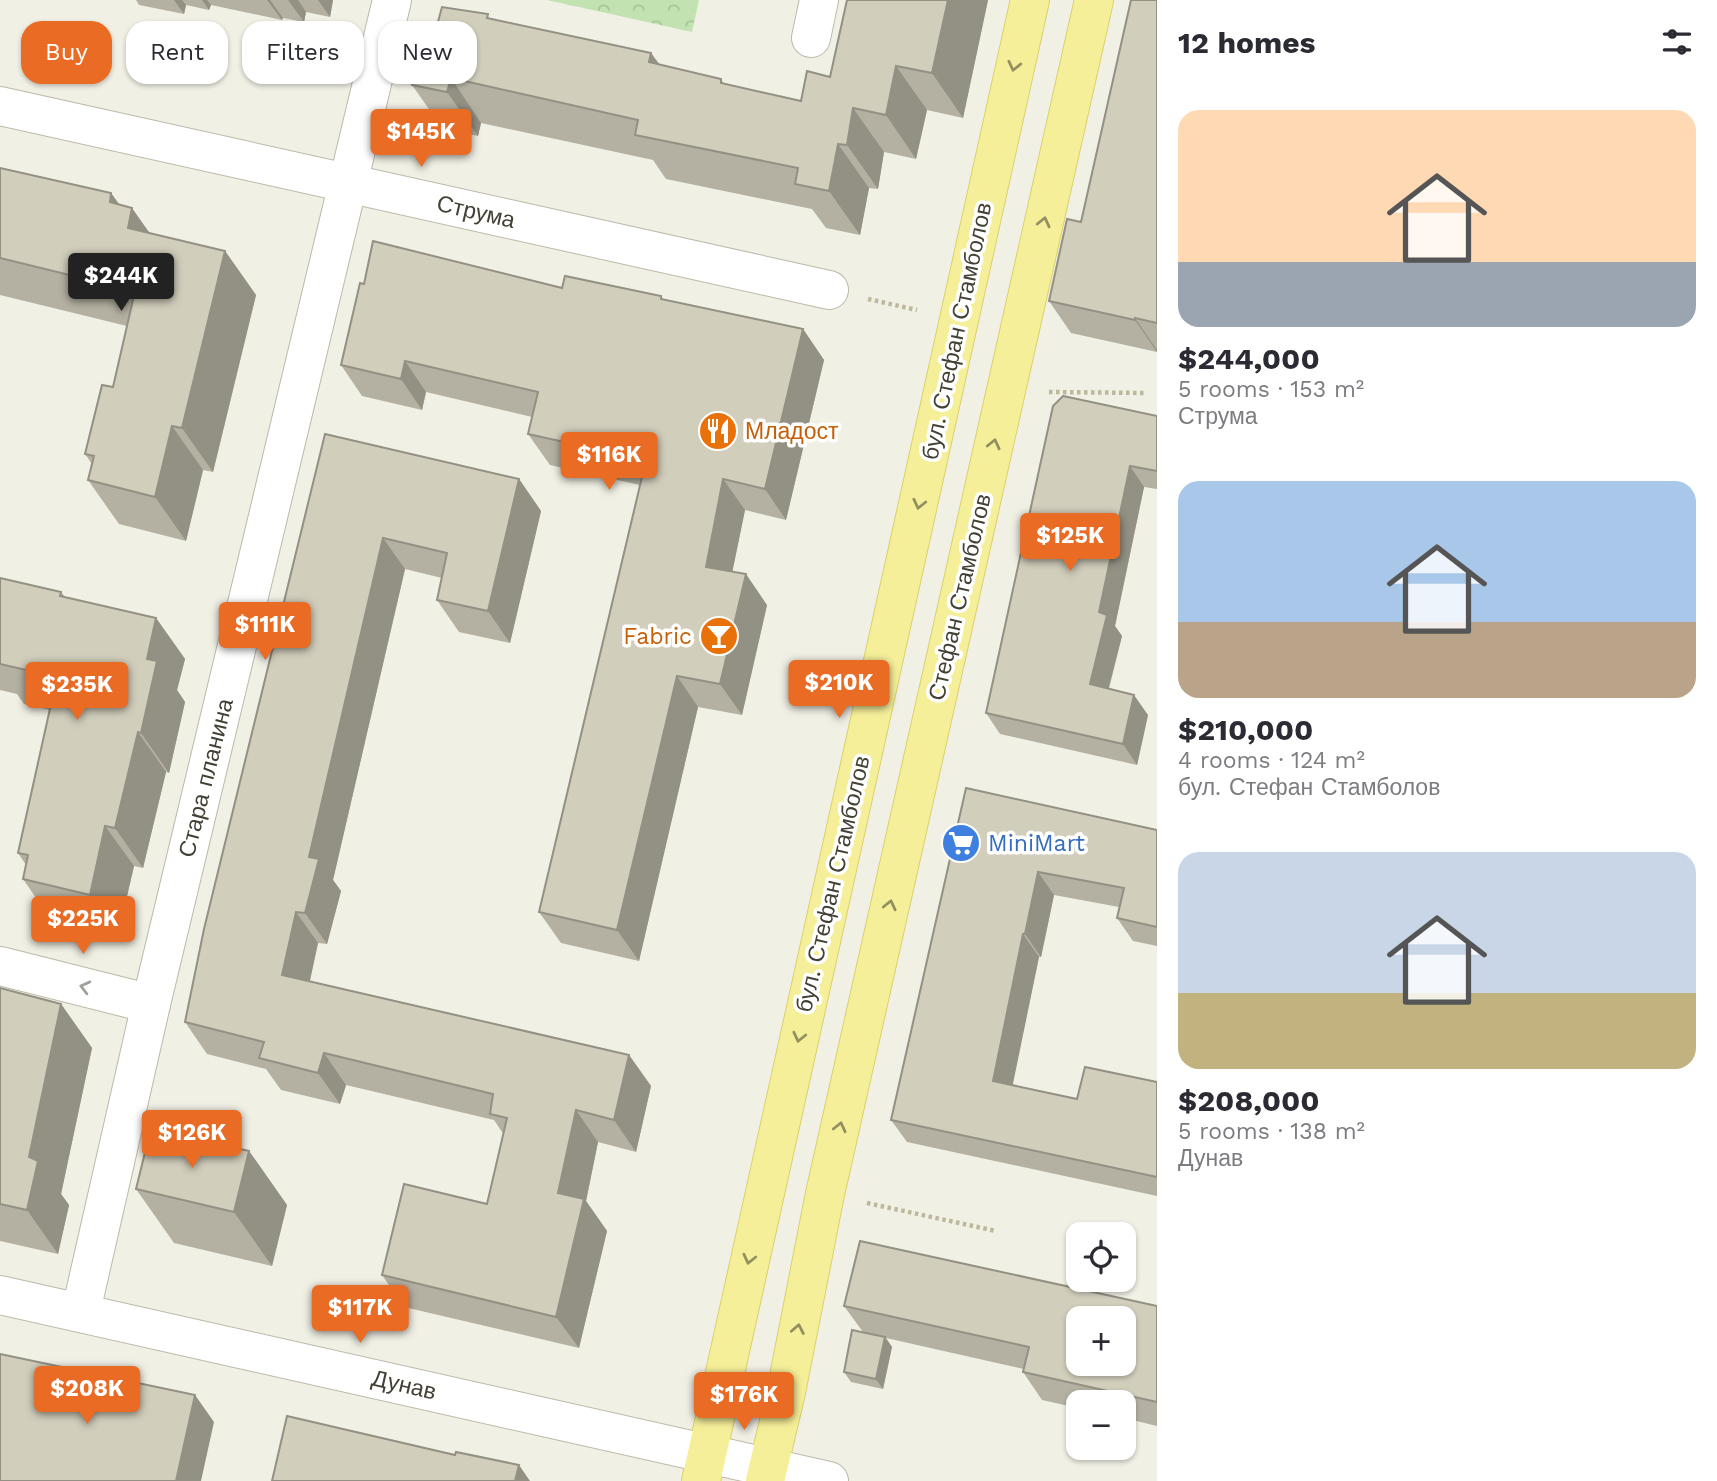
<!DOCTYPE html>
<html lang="en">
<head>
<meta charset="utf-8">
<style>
	:root { --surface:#fff; --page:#f7f7f7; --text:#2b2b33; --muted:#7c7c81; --accent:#e96b24 }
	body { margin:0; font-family:"Work Sans",sans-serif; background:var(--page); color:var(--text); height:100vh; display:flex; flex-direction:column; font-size:26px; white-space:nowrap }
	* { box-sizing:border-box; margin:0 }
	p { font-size:23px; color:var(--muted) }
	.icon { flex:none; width:38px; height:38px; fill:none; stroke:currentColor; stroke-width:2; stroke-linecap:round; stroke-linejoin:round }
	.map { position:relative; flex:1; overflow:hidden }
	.drawer { display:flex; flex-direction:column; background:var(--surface); width:560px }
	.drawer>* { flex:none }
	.banner { position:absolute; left:21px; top:21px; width:665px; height:63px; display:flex; gap:14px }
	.tools { position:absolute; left:1066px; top:1222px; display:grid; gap:14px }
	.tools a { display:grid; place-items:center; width:70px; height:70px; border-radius:14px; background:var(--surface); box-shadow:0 2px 5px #0004; font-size:35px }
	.price { position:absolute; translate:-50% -60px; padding:0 16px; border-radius:7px; background:var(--accent); color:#fff; font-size:23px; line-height:46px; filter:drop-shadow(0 2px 4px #0008) }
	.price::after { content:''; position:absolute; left:50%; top:42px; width:21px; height:16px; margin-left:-10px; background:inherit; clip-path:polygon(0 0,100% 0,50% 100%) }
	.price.on { background:#222; color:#fff }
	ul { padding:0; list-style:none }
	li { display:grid; align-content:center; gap:14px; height:371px; padding:0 21px }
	li span { display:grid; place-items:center; height:217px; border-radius:21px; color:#555 }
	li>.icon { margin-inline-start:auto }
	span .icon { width:126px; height:126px; fill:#fffc; stroke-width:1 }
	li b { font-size:30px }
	h2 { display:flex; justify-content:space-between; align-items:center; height:84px; padding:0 21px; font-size:30px }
	.chip { padding:0 24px; border-radius:21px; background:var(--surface); box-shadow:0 2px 5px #0004; font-size:24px; line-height:63px }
	.chip.on { background:var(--accent); color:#fff }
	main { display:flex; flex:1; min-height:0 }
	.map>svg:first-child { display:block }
</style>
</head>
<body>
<main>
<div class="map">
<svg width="1157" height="1481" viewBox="0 0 1157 1481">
	<defs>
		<pattern id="park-crowns" width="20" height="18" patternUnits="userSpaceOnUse" patternTransform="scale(1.75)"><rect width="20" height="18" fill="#c2e3b1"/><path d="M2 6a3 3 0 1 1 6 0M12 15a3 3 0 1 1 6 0" fill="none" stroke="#a8c499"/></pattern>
	</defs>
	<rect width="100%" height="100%" fill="#f1f0e5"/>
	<polygon fill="url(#park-crowns)" points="547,0 699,0 692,32"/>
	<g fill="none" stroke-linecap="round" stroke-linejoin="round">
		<defs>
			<g id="minor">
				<polyline points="811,38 819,0"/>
				<polyline points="0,106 829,290"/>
				<polyline points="0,966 151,1004"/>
				<polyline points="0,1295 829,1481"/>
				<polyline points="81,1311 151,1004 392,0"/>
			</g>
			<g id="major">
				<polyline points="701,1481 1030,0"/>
				<polyline points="765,1481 786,1392 825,1194 1094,0"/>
			</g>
		</defs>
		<use href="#minor" stroke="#bcb9a9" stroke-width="40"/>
		<use href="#major" stroke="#dad06b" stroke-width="40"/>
		<g stroke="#bcb89b" stroke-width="4.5" stroke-dasharray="3.5 3.5" stroke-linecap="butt">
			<polyline points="868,299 917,310"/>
			<polyline points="1049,392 1145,393"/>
			<polyline points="867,1203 996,1231"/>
		</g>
		<use href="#minor" stroke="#fff" stroke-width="38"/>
		<use href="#major" stroke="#f6ef99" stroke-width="38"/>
	</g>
	<g fill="#b5b1a2">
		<polygon points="136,0 333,0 330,17 306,12 304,22 283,18 282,20 211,5 209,10 186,5 184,14 139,5"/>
		<polygon points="847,0 988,0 963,118 927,110 916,159 884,152 878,189 869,188 860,235 826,228 812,209 666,179 653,160 481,123 478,136 443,129 412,85 433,40 491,19 651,53 660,65 721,79 724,84 801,101 830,77"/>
		<polygon points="1157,0 1157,352 1071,333 1049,301 1081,222"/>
		<polygon points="0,168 111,193 119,205 150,233 225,251 256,295 213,472 203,470 186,541 119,524 88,480 92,464 85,454 113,387 127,326 0,295"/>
		<polygon points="562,288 661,296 664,300 803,329 824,360 786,520 745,510 732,572 767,605 742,715 698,707 639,961 561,943 539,912 640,485 550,465 528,434 532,417 426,392 422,410 362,396 341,365"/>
		<polygon points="1157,416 1157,489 1144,487 1115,626 1122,636 1109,689 1148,715 1137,765 1000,734 986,713"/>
		<polygon points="325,434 519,479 541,511 510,643 459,632 437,600 442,578 405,569 333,880 341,891 327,944 318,943 310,981 629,1055 651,1086 636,1152 598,1142 586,1201 607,1231 579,1348 404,1307 382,1275 487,1204 504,1135 494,1120 346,1085 340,1104 281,1090 266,1069 207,1054 185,1022"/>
		<polygon points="0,578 61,592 66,598 156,618 185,659 177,690 185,702 169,773 166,772 143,868 134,866 118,935 51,920 23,879 26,865 18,853 50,710 24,704 17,694 0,690"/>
		<polygon points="966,788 1157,830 1157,946 1133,941 1117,918 1119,907 1054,895 1041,957 1039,957 1012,1085 1077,1099 1157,1082 1157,1196 907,1142 891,1120"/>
		<polygon points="0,988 61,1004 92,1048 61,1194 69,1205 58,1254 0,1241"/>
		<polygon points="249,1151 287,1205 272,1266 174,1243 136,1189"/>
		<polygon points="844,1306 1157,1306 1157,1426 1124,1418 1124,1402 1078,1402 1078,1408 1042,1400 1023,1372 1024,1369 886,1338 892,1347 883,1389 851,1382 844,1372 863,1332"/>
	</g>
	<g fill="#939084">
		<polygon points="174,0 182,0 186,5 184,14"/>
		<polygon points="202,0 207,0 211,5 209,10"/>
		<polygon points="267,0 270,0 283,18 282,20"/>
		<polygon points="288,0 298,0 306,12 304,22"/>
		<polygon points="318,0 333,0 330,17"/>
		<polygon points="948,0 988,0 963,118 932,73"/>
		<polygon points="651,53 682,97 649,62"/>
		<polygon points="896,66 927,110 916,159 886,115"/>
		<polygon points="451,78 481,123 478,136 447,92"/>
		<polygon points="853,108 884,152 878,189 847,145"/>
		<polygon points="838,144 869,188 860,235 829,191"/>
		<polygon points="111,193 130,219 132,208 163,252 159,272 110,202"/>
		<polygon points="225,251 256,295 213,472 182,428"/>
		<polygon points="1135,318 1157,350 1157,352 1135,320"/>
		<polygon points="803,329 824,360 786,520 765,489"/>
		<polygon points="405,361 426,392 422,410 401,379"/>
		<polygon points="172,426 203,470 186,541 155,497"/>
		<polygon points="1130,466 1144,487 1115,626 1122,636 1104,705 1090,684 1099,612"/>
		<polygon points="519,479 541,511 510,643 488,611"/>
		<polygon points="723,479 745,510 727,598 706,567"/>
		<polygon points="383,538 405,569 333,880 341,891 327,944 305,913 309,857"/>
		<polygon points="746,574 767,605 742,715 720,684"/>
		<polygon points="156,618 185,659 177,690 185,702 169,773 141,733 147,659"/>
		<polygon points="677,676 698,707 639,961 617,930"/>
		<polygon points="1134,695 1148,715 1137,765 1123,744"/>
		<polygon points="138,732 166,772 143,868 115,828"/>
		<polygon points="105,826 134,866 118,935 90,895"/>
		<polygon points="1038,872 1054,895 1041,957 1025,934"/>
		<polygon points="296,912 318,943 304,1007 282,975"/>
		<polygon points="1023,934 1039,957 1009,1103 993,1081"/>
		<polygon points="61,1004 92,1048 61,1194 69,1205 58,1254 27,1210 29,1157"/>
		<polygon points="324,1053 346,1085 340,1104 318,1073"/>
		<polygon points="629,1055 651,1086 636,1152 614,1120"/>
		<polygon points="576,1110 598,1142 586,1201 607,1231 579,1348 556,1317 558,1193"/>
		<polygon points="249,1151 287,1205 272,1266 234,1212"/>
		<polygon points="885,1337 892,1347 883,1389 876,1379"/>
		<polygon points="195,1395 214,1422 201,1481 176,1481"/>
		<polygon points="519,1465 530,1481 515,1481"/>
	</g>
	<g fill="#d2cebc" stroke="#939084" stroke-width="2" fill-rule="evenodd">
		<polygon points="847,0 948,0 932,73 896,66 886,115 853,108 847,145 838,144 829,191 795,184 798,168 635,135 638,120 451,78 447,92 412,85 424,38 433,40 442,7 488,14 487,18 651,53 649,62 721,79 721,83 801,101 807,71 830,77"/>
		<polygon points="1131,0 1157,0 1157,323 1135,318 1135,320 1049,301 1067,219 1081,222"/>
		<polygon points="0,168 111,193 110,202 132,208 128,228 225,251 182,428 172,426 155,497 88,480 94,456 85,454 102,385 113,387 135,291 0,258"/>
		<polygon points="373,241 562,288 565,276 661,296 661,299 803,329 765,489 723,479 706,567 746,574 720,684 677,676 617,930 539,912 646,460 528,434 538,392 405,361 401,379 341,365 360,283 364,284"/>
		<polygon points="1063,396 1157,416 1157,471 1130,466 1099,612 1107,615 1090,684 1134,695 1123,744 986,713 1053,406"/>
		<polygon points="325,434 519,479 488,611 437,600 447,553 383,538 309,857 319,859 305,913 296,912 282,975 629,1055 614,1120 576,1110 558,1193 584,1199 556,1317 382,1275 404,1184 487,1204 507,1118 490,1114 493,1094 324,1053 318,1073 259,1058 264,1042 185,1022 204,929"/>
		<polygon points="0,578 61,592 60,596 156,618 147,659 157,661 141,733 138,732 115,828 105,826 90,895 23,879 28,855 18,853 57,677 0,664"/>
		<polygon points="966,788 1157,830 1157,927 1117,918 1124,888 1038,872 1025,934 1023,934 993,1081 1077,1099 1085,1067 1157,1082 1157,1177 891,1120"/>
		<polygon points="0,988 61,1004 29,1157 38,1161 27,1210 0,1204"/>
		<polygon points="151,1128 249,1151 234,1212 136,1189"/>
		<path d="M 860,1241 L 1157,1306 L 1157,1402 L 1023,1372 L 1029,1347 L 844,1306 ZM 1078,1318 L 1124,1318 L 1124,1363 L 1078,1363 Z"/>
		<polygon points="852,1330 885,1337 876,1379 844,1372"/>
		<polygon points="0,1354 195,1395 176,1481 0,1481"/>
		<polygon points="287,1416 455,1455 456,1452 519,1465 515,1481 272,1481"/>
	</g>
	<defs><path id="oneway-chevron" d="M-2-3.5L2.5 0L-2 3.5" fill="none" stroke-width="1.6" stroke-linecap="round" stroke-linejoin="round" transform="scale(1.75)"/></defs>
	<g stroke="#948f62">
		<use href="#oneway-chevron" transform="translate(1014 66) rotate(103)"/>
		<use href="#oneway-chevron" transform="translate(1044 222) rotate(-77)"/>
		<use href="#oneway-chevron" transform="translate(994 444) rotate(-77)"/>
		<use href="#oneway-chevron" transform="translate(919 504) rotate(103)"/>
		<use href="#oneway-chevron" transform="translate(890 905) rotate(-77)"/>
		<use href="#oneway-chevron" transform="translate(799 1037) rotate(103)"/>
		<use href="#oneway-chevron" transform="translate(840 1127) rotate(-77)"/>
		<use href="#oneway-chevron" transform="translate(749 1259) rotate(103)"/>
		<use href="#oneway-chevron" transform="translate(798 1329) rotate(-79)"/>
	</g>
	<use stroke="#a1a09a" href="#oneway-chevron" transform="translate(85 987) rotate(-166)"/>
	<defs>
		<symbol id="restaurant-disc" viewBox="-11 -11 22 22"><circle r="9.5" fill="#e8710a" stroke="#fff"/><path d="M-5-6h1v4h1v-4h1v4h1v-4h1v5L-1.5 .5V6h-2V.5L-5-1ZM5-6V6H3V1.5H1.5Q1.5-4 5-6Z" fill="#fff"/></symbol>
		<symbol id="bar-disc" viewBox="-11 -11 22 22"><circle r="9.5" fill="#e8710a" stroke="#fff"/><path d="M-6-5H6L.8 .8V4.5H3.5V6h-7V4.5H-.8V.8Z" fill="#fff"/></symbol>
		<symbol id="supermarket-disc" viewBox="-11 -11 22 22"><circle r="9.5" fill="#3f7fe0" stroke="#fff"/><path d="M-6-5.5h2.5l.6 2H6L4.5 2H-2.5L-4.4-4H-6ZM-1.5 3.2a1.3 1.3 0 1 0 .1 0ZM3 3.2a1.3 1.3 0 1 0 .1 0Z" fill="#fff"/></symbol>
	</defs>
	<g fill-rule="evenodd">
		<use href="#restaurant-disc" x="696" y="409" width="44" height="44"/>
		<use href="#bar-disc" x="697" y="614" width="44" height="44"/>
		<use href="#supermarket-disc" x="939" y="821" width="44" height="44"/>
	</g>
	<g text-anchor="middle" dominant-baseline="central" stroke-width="7" stroke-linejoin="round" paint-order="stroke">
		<g font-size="23" fill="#434135" stroke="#fff">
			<text transform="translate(476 212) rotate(13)">Струма</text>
			<text transform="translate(957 331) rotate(-78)">бул. Стефан Стамболов</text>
			<text transform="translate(960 597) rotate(-77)">Стефан Стамболов</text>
			<text transform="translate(206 778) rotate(-76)">Стара планина</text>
			<text transform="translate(833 884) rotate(-77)">бул. Стефан Стамболов</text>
			<text transform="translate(404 1385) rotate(13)">Дунав</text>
		</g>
		<g font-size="23" fill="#c56008" stroke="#fff" text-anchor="start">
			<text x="745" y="431">Младост</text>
			<text x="692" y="636" text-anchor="end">Fabric</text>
		</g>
		<g font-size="23" fill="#366cbe" stroke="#fff" text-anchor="start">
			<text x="988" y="843">MiniMart</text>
		</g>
	</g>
</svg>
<div class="tools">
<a><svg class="icon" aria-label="locate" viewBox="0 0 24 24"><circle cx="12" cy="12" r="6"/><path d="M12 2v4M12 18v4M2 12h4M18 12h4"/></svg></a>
<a>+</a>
<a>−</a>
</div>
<b class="price" style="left:421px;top:169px">$145K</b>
<b class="price on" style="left:121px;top:313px">$244K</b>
<b class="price" style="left:609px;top:492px">$116K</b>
<b class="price" style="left:1070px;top:573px">$125K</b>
<b class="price" style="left:265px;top:662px">$111K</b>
<b class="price" style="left:839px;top:720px">$210K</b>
<b class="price" style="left:77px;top:722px">$235K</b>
<b class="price" style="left:83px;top:956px">$225K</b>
<b class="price" style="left:192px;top:1170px">$126K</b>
<b class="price" style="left:360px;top:1345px">$117K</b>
<b class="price" style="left:87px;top:1426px">$208K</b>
<b class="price" style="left:744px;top:1432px">$176K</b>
<div class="banner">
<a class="chip on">Buy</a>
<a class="chip">Rent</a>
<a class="chip">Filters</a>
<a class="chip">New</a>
</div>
</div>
<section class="drawer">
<h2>12 homes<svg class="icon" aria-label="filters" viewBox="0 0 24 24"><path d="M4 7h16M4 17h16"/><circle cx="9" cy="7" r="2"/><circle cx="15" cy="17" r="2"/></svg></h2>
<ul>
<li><span style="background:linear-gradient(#ffd9b3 70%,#9aa5b1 0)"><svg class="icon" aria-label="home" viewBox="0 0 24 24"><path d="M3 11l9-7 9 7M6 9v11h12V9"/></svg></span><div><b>$244,000</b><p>5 rooms · 153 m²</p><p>Струма</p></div></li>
<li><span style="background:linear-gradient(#a9c7e8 65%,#b9a48a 0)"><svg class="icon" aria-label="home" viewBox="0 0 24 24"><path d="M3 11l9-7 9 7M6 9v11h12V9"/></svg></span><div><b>$210,000</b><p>4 rooms · 124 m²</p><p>бул. Стефан Стамболов</p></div></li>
<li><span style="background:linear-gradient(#c9d6e8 65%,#c2b280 0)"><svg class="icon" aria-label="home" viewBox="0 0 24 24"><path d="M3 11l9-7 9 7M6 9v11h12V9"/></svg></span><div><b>$208,000</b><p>5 rooms · 138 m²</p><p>Дунав</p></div></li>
</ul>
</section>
</main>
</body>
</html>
